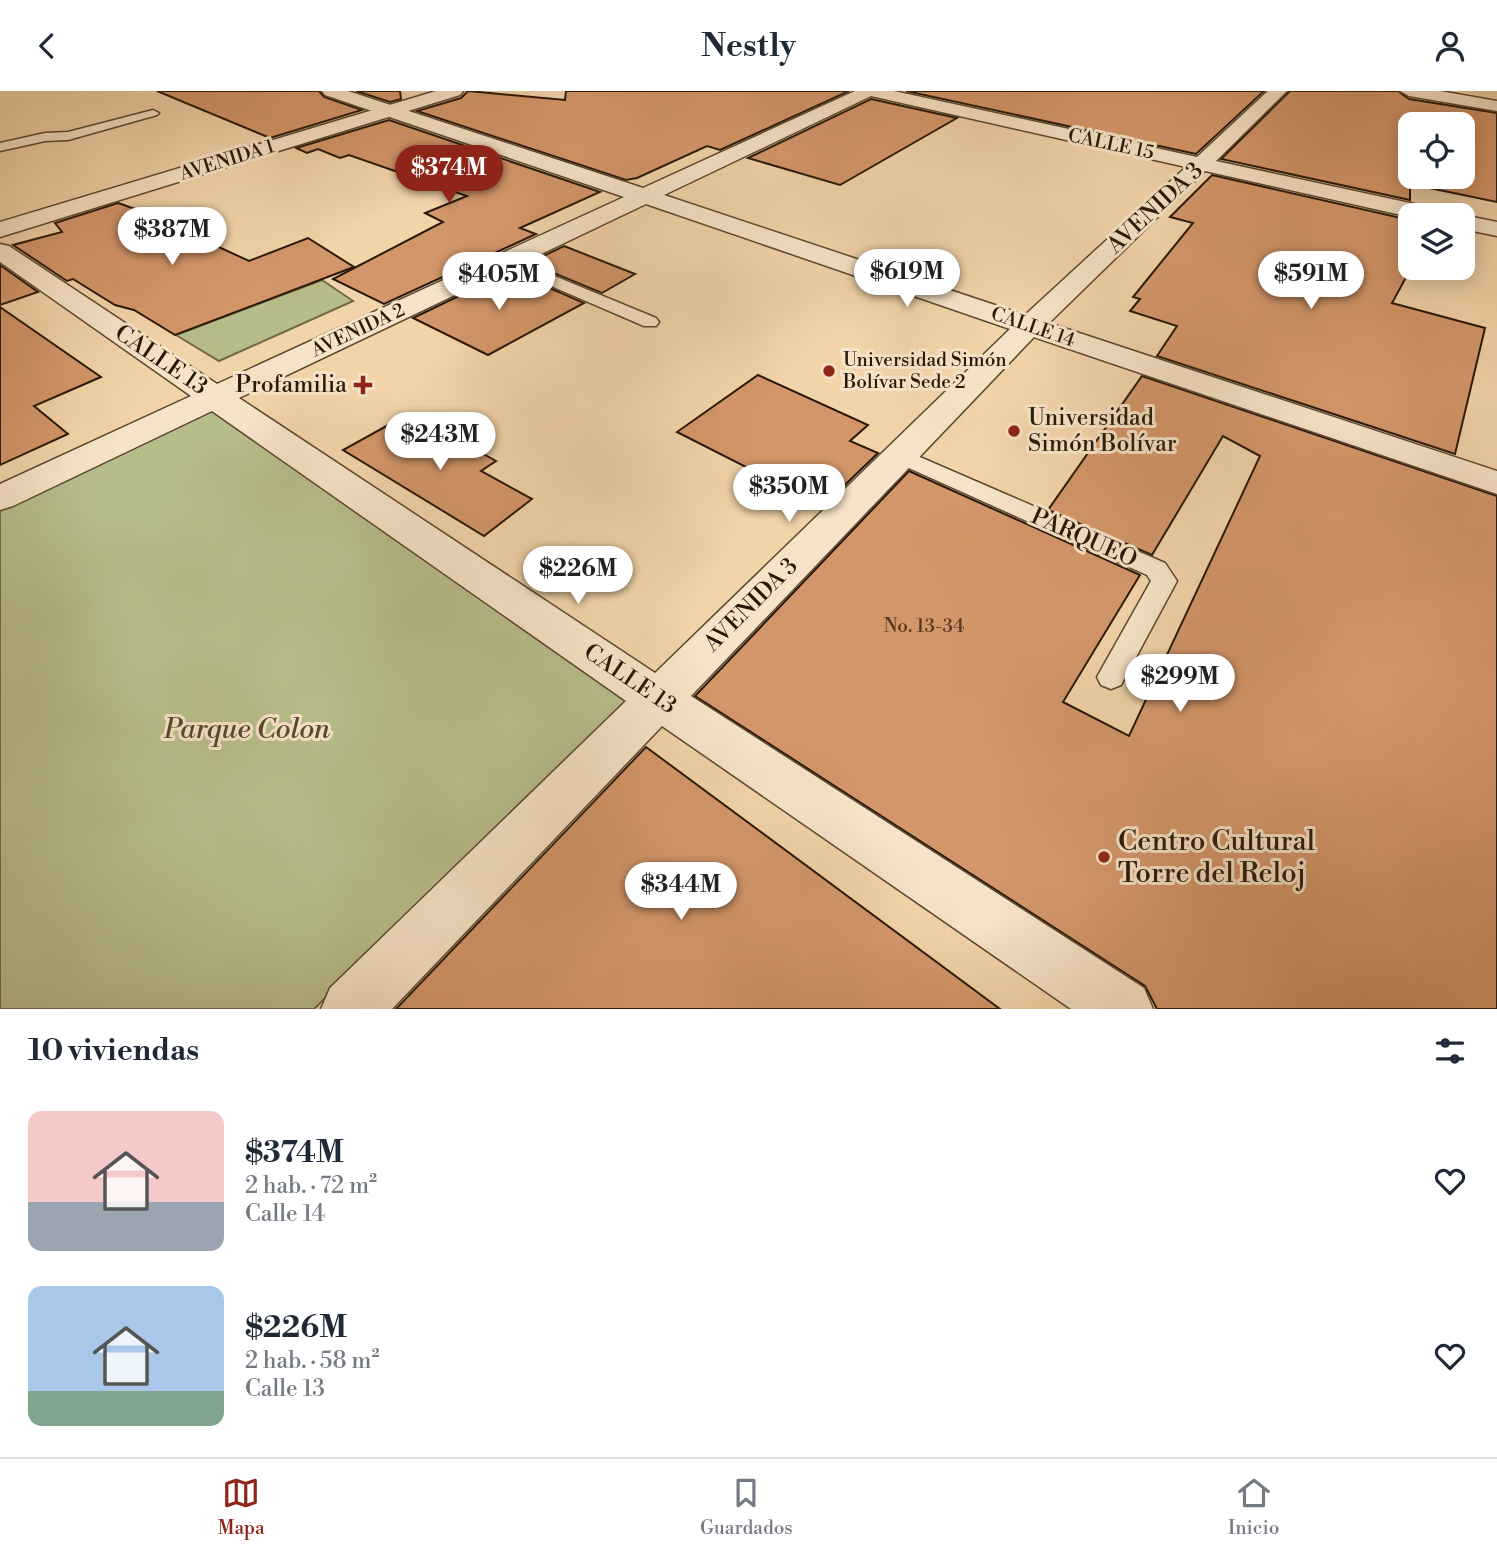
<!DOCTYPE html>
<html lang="es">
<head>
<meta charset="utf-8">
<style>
	:root { --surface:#fff; --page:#f2f2f3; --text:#1f2937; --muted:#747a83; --line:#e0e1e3; --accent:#8f2418 }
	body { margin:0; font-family:"Libre Bodoni",serif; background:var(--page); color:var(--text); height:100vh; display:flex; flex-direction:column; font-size:26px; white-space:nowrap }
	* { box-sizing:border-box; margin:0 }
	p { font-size:23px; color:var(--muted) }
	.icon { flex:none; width:38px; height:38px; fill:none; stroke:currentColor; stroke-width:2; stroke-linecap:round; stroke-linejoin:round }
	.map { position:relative; height:918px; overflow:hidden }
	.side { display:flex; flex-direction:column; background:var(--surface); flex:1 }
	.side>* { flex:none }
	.fabs { position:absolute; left:1398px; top:21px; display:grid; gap:14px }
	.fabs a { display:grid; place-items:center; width:77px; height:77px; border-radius:14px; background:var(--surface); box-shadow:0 4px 18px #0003; font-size:35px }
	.price { position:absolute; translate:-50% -60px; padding:0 16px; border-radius:24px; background:#fff; color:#222; font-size:23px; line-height:46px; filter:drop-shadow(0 2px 4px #0008) }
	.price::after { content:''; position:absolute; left:50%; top:42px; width:21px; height:16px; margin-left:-10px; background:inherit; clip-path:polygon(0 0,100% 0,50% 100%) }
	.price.current { background:var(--accent); color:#fff }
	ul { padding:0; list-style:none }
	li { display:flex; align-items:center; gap:21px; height:175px; padding:0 28px }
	li span { display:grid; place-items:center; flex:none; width:196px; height:140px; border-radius:14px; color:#555 }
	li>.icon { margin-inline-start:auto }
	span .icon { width:84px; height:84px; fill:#fffc; stroke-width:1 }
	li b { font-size:30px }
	h2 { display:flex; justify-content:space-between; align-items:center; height:84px; padding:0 28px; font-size:30px }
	header { display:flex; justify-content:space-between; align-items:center; height:91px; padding:0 28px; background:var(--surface); font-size:32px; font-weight:700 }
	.tab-bar { display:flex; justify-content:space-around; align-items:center; height:98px; border-top:2px solid var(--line); background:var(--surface); font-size:19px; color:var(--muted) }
	.tab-bar a { display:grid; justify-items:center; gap:4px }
	.tab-bar .current { color:var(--accent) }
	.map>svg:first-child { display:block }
</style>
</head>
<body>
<header><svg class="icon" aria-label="back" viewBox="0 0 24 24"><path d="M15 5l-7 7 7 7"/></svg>Nestly<svg class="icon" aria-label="person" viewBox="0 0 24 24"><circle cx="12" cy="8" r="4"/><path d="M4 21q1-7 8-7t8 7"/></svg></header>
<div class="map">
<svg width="1497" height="918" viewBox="0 0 1497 918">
	<rect width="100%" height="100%" fill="#f2d4a9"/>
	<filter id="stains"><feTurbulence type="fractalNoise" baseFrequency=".00286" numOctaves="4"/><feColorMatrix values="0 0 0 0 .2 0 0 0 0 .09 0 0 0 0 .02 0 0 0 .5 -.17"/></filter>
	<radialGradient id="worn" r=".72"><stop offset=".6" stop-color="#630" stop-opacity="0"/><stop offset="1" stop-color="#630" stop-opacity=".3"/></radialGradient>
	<g fill="#b7bd8a" stroke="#706a48" stroke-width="2">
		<polygon points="322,189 353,210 219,270 176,244"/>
		<polygon points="211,311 630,609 314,918 0,918 0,414"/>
	</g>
	<g fill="#d3966a" stroke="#291807" stroke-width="2" fill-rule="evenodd">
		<polygon points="157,0 319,0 324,6 362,19 270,47"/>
		<polygon points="356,0 400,0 401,8 390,11"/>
		<polygon points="468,0 565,9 566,0 849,0 720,59 707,55 637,87 626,89 417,20 461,7"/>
		<polygon points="906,0 1264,0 1196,63"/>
		<path d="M 1290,0 L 1398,0 L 1409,8 L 1497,22 L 1497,111 L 1410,93 L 1410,109 L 1221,68 ZM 1410,33 L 1463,33 L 1463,86 L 1410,86 Z"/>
		<polygon points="871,8 957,27 840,94 748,67"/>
		<polygon points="389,29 600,101 520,137 536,143 384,213 333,188 443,131 425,122 467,105 349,64 340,67 318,58 307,62 296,57"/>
		<polygon points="1212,84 1410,129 1410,179 1392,212 1485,237 1455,363 1157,265 1177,235 1130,220 1140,208 1133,206 1193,132 1170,126"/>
		<polygon points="118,112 141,120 249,170 308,147 354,176 175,244 134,219 115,214 73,188 67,190 13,154 62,141 55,132"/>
		<polygon points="564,155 635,183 602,202 529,172"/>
		<polygon points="0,174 38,201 0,214"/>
		<polygon points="511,180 584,212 488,264 413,227"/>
		<polygon points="0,216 101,286 34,315 68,343 0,374"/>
		<polygon points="758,284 868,334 850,350 878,362 823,415 677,341"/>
		<polygon points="1142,285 1497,405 1497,918 1157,918 1145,895 695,605 909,380 1140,484 1063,611 1129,645 1260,365 1223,345 1152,464 1048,419"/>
		<polygon points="410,322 496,370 481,380 532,408 484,445 343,359"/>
		<polygon points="646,656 1000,918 396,918"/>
	</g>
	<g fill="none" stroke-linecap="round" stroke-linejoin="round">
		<defs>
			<g id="service">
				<polygon points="153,19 159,22 157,24 68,49 45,50 0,60 0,52 45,42 68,41"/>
				<polygon points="506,165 656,227 659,231 656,235 644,235 500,173 498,170 500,167"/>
				<polygon points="899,357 1165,472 1177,490 1121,594 1111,598 1101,594 1097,586 1151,490 1147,484 891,369 888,364 891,359"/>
			</g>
			<g id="minor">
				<path d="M 322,0 L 348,0 L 643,97 L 855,0 L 894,0 L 1197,66 L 1268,0 L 1287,0 L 1216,70 L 1433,117 L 1441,119 L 1444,124 L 1410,126 L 1205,80 L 1049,232 L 1497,380 L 1497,403 L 1034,246 L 691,605 L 1144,897 L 1153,918 L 1071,918 L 662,635 L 392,918 L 321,918 L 330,897 L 626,610 L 212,320 L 13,415 L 0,419 L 0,393 L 191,305 L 0,171 L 0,153 L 9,155 L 217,293 L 624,106 L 325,4 ZM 871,5 L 1186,76 L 1025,224 L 664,104 ZM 646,113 L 1010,238 L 655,582 L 239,307 Z"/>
				<polygon points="1400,0 1440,0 1497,10 1497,20 1409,5"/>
				<polygon points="1462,124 1463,124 1497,131 1497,145 1463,138"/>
			</g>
			<polygon id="tertiary" points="436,0 463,0 460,4 0,146 0,131"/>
		</defs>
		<use href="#service" stroke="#5b4730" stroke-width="3"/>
		<use href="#minor" stroke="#5b4730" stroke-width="3"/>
		<use href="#tertiary" stroke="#5b4730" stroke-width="3"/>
		<use href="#service" fill="#f7e3c7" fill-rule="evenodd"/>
		<use href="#minor" fill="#f7e3c7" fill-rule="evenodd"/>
		<use href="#tertiary" fill="#f7e3c7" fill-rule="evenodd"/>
	</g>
	<g fill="#8f2418" stroke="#f7e3c7" stroke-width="2.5">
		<circle cx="829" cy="280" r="7"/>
		<path d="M359.5 283.5h7v7h7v7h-7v7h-7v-7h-7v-7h7z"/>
		<circle cx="1014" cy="340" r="7"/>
		<circle cx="1104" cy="766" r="7"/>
	</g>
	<g text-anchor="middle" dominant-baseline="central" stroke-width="6" stroke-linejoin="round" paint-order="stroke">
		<g font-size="19" fill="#291807" stroke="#f7e3c7">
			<text transform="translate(1111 53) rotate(12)">CALLE 15</text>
			<text transform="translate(227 69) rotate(-17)">AVENIDA 1</text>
			<text transform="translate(1033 236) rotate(19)">CALLE 14</text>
			<text transform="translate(358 239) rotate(-25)">AVENIDA 2</text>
		</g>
		<g font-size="19" fill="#291807" stroke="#f7e3c7" text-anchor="start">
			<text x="843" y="269">Universidad Simón<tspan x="843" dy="22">Bolívar Sede 2</tspan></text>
		</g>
		<g font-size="19" fill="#543820">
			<text x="924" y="535">No. 13-34</text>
		</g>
		<g font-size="23" fill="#291807" stroke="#f7e3c7">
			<text transform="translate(1155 117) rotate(-43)">AVENIDA 3</text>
			<text transform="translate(161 269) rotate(34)">CALLE 13</text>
			<text transform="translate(1084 447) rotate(24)">PARQUEO</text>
			<text transform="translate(751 514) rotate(-45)">AVENIDA 3</text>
			<text transform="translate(630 588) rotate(34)">CALLE 13</text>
		</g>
		<g font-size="23" fill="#291807" stroke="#f7e3c7" text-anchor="end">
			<text x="347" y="294">Profamilia</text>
			<text x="1028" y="327" text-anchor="start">Universidad<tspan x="1028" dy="26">Simón Bolívar</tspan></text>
		</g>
		<g font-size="28" font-style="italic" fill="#544a2e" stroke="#f7e3c7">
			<text x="247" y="638">Parque Colon</text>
		</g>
		<g font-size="28" fill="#291807" stroke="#f7e3c7" text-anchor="start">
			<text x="1118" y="750">Centro Cultural<tspan x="1118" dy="32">Torre del Reloj</tspan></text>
		</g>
	</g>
	<rect width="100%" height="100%" filter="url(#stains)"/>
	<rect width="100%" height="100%" fill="url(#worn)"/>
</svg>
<div class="fabs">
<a><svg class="icon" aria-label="locate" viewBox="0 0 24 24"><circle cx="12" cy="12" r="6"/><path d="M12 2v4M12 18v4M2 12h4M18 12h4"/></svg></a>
<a><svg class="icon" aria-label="layers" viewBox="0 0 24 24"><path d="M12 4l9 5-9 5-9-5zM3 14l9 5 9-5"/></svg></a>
</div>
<b class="price current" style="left:449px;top:114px">$374M</b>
<b class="price" style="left:172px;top:176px">$387M</b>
<b class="price" style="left:907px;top:218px">$619M</b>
<b class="price" style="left:1311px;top:220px">$591M</b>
<b class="price" style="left:499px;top:221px">$405M</b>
<b class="price" style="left:440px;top:381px">$243M</b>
<b class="price" style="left:789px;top:433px">$350M</b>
<b class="price" style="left:578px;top:515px">$226M</b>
<b class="price" style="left:1180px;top:623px">$299M</b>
<b class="price" style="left:681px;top:831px">$344M</b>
</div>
<section class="side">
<h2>10 viviendas<svg class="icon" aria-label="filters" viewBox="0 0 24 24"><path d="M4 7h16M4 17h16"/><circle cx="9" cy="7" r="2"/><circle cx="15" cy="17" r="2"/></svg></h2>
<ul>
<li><span style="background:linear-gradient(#f6c9c9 65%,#9aa5b1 0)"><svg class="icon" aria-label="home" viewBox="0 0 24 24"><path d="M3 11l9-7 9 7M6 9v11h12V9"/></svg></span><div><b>$374M</b><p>2 hab. · 72 m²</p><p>Calle 14</p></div><svg class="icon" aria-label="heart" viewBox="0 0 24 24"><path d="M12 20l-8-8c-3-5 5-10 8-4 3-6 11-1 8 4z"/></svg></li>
<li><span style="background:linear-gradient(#a9c7e8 75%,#7fa58c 0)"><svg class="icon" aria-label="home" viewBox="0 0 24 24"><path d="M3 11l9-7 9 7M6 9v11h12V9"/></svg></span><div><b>$226M</b><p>2 hab. · 58 m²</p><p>Calle 13</p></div><svg class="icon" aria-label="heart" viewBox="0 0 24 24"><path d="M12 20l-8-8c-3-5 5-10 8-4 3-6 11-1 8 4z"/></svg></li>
</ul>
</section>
<nav class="tab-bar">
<a class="current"><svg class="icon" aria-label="map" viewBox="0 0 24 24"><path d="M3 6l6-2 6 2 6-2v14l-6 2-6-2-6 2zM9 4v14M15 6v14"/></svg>Mapa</a>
<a><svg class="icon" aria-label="saved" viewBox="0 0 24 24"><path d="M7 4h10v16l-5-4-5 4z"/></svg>Guardados</a>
<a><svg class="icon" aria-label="home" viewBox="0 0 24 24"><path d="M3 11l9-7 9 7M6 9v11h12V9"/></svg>Inicio</a>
</nav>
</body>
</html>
